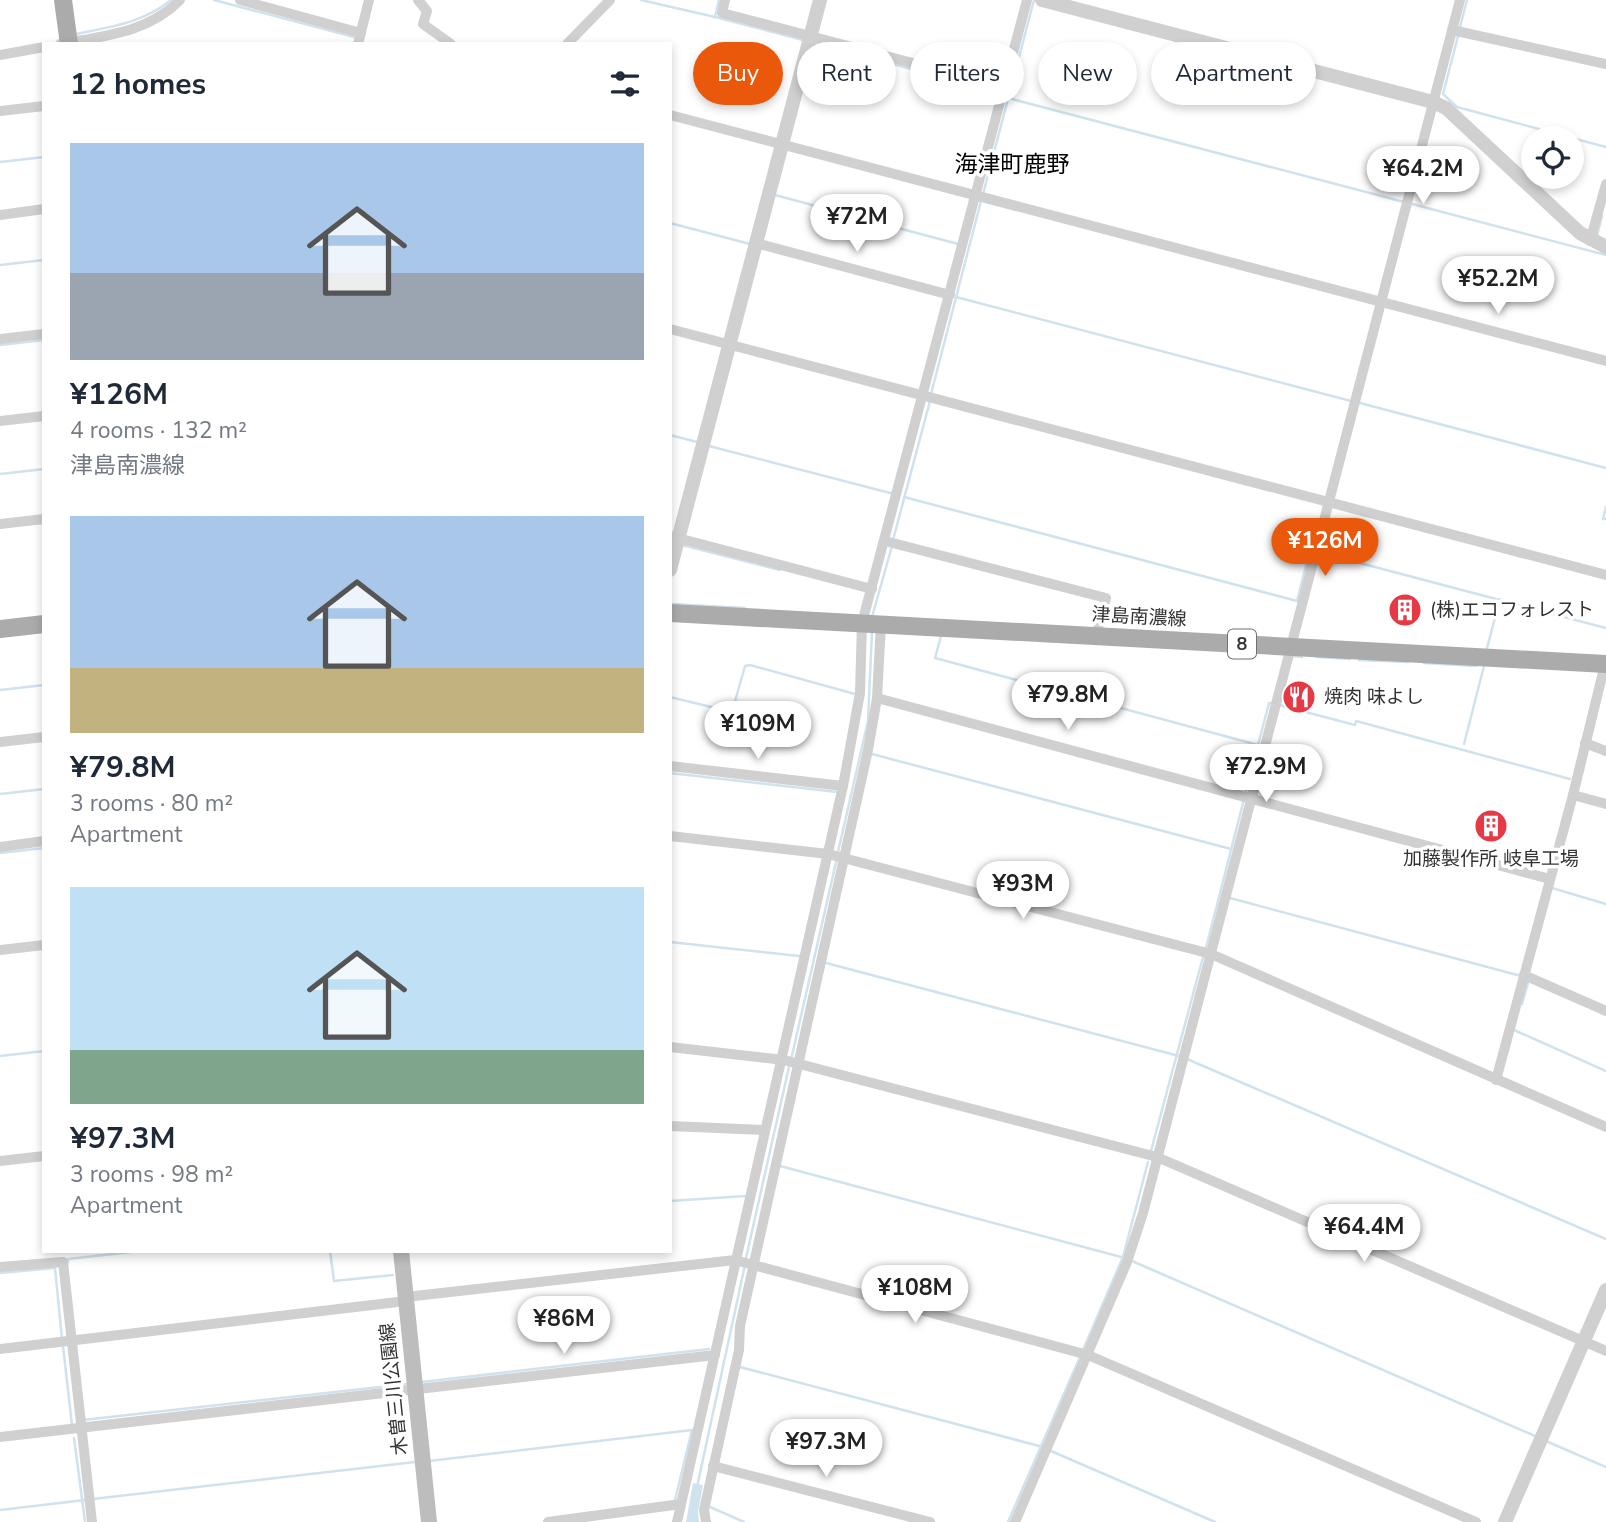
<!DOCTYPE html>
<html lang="en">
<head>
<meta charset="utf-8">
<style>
	:root { --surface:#fff; --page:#f2f2f3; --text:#1f2937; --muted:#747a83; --accent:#ea580c }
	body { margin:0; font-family:"Nunito Sans","Noto Sans JP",sans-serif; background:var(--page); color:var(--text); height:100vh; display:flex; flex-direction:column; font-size:26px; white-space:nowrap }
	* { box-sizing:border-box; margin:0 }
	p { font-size:23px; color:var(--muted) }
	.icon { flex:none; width:38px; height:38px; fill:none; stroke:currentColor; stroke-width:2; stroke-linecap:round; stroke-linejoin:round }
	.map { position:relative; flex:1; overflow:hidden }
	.drawer { position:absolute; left:42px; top:42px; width:630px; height:1211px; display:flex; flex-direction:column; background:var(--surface); border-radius:0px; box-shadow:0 4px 10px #0003 }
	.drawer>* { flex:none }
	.banner { position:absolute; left:693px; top:42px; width:665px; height:63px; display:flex; gap:14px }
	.fabs { position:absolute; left:1521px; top:126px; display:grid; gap:14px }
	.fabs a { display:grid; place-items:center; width:63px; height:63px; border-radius:50%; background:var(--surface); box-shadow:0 4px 10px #0003; font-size:35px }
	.price { position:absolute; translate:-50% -60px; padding:0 16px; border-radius:24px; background:#fff; color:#222; font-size:23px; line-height:46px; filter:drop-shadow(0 2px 4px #0008) }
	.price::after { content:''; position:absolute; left:50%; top:42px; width:21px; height:16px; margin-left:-10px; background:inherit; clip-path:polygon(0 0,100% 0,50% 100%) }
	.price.active { background:var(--accent); color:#fff }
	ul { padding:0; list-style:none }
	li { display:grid; align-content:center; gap:14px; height:371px; padding:0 28px }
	li span { display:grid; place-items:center; height:217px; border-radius:0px; color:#555 }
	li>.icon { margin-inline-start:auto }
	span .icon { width:126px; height:126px; fill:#fffc; stroke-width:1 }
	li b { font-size:30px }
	h2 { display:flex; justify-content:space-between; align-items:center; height:84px; padding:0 28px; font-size:30px }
	.pill { padding:0 24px; border-radius:32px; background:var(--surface); box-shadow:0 4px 10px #0003; font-size:24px; line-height:63px }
	.pill.active { background:var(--accent); color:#fff }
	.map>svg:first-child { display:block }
</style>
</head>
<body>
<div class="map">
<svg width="1606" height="1522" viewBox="0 0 1606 1522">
	<rect width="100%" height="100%" fill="#fff"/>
	<polygon fill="#cfe2ee" points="693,1483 703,1485 698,1512 699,1522 686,1522"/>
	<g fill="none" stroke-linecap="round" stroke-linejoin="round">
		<g stroke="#cfe2ee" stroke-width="2.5">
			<polyline points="214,0 354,37"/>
			<polyline points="641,0 715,17"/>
			<polyline points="719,0 715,17 803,40"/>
			<polyline points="1460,27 1467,0"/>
			<path d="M 76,34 C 110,27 143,23 171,0"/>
			<polyline points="1458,36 1443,94 1457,107 1606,147"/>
			<polyline points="813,43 999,92"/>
			<polyline points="1008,98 1404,202"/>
			<polyline points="0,162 44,157"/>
			<polyline points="983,194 1034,0"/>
			<polyline points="775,195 958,244"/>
			<polyline points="1412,204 1606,255"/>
			<polyline points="670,223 750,244"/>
			<polyline points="1597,236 1602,216"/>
			<polyline points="0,265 44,260"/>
			<polyline points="956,297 1351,401"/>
			<polyline points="0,345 44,340"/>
			<polyline points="931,394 981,201"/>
			<polyline points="1360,403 1606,468"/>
			<polyline points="670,435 697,442"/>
			<polyline points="709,446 894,494"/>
			<polyline points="0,474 44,469"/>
			<polyline points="904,497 1297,601 1310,550"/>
			<polyline points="1606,507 1603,519 1606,519"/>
			<polyline points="893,540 930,401"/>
			<polyline points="682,545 780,570"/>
			<polyline points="1318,552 1606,628"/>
			<polyline points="672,604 745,608"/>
			<polyline points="872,617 892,546"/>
			<polyline points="941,636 935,658 1258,745"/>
			<polyline points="1487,648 1500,599"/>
			<polyline points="1293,656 1302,657"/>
			<polyline points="1316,657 1350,659"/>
			<polyline points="1359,660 1408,662"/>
			<polyline points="1424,663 1476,666"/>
			<polyline points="0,690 44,685"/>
			<polyline points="670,697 732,712 745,666 750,665 855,694"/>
			<polyline points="1279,705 1355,725 1356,721 1570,779"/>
			<polyline points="1464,744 1484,666"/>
			<polyline points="872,754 1231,849"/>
			<polyline points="670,773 837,792"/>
			<polyline points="1246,791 1269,703 1271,703"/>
			<polyline points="0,794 44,789"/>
			<polyline points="838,852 868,721 872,631"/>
			<polyline points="0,853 44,848"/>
			<polyline points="1552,888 1606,904"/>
			<polyline points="1230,898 1521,976"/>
			<polyline points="670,942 799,956"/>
			<polyline points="1206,948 1244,799"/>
			<polyline points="826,963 1179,1056"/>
			<polyline points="1522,1004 1528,983 1526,981"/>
			<polyline points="1514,1030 1606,1071"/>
			<polyline points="0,1056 44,1051"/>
			<polyline points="1187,1059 1606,1239"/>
			<polyline points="791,1060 837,858"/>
			<polyline points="1151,1151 1203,957"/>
			<polyline points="780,1166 1125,1258"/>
			<polyline points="670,1201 745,1196"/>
			<polyline points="330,1251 334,1281 393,1275"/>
			<polyline points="746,1258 789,1067"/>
			<polyline points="1132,1261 1535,1436"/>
			<polyline points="68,1262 68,1259 140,1251"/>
			<polyline points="0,1273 55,1268 62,1339"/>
			<polyline points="63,1346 72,1425"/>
			<polyline points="1083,1350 1123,1257 1148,1162"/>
			<polyline points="740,1367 1043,1447"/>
			<polyline points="422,1382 709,1349"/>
			<polyline points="83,1420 407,1384"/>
			<polyline points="74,1438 85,1522"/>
			<polyline points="1546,1441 1606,1467"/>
			<polyline points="1051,1451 1215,1522"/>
			<polyline points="429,1461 692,1430 675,1500"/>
			<polyline points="697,1487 745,1265"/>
			<polyline points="93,1499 415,1462"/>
			<polyline points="710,1507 744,1522"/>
			<polyline points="0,1510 85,1500"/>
			<polyline points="1008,1522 1080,1357"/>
		</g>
		<g stroke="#d0d0d0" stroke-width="10">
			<polyline points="240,0 361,33"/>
			<polyline points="418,0 427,11 423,24 451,44"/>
			<polyline points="725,0 722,13 1004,87"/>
			<polyline points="1452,30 1606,64"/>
			<path d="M 60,44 C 103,36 148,33 180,0"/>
			<polyline points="358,44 369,0"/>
			<polyline points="567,44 610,0"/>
			<polyline points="0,55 44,47"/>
			<polyline points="0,111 44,106"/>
			<polyline points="670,115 1606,361"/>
			<polyline points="0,215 44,209"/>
			<polyline points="1590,241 1606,184"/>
			<polyline points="756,243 950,295"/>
			<polyline points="670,329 1606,575"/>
			<polyline points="0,339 44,334"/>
			<polyline points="0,421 44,416"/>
			<polyline points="0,524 44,519"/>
			<polyline points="670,536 872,589"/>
			<polyline points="885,541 1106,598 1096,636"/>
			<polyline points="877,698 1550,879"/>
			<polyline points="0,742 44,737"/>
			<polyline points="1585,743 1606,751"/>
			<polyline points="670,766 843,786"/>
			<polyline points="1573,795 1606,804"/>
			<polyline points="670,836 828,854 1211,954 1606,1127"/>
			<polyline points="0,847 44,841"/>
			<polyline points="0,950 44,945"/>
			<polyline points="1524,975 1606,1011"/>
			<polyline points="670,1047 784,1060 1157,1157 1606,1351"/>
			<polyline points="1496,1080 1573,795 1606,660"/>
			<polyline points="670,1126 765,1130"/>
			<polyline points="0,1161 44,1156"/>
			<polyline points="0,1267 63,1262 92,1522"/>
			<polyline points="406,1297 735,1260 1088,1355 1476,1522"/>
			<polyline points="0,1349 406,1301"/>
			<polyline points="0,1437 715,1355"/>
			<polyline points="713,1466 930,1522"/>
			<polyline points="548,1522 681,1504"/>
			<polyline points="677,1522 843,786 860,693 862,623 1027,0"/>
			<polyline points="706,1522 704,1510 739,1350 740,1326 868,750 877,698 881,624"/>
			<polyline points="1015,1522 1127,1262 1143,1213 1460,0"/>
		</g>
		<g stroke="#d0d0d0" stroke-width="14">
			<polyline points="1042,0 1433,102 1446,108 1580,233 1606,247"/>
			<polyline points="670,570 820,0"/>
			<polyline points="1505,1522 1606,1290"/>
		</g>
		<polyline stroke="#bdbdbd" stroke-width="16" points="401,1251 429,1522"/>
		<g stroke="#ababab" stroke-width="18">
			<polyline points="63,0 69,44"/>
			<polyline points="670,613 1606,664"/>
			<polyline points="0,629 44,624"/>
		</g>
	</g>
	<defs>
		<symbol id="building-disc" viewBox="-11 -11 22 22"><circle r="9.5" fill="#e63946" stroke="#fff"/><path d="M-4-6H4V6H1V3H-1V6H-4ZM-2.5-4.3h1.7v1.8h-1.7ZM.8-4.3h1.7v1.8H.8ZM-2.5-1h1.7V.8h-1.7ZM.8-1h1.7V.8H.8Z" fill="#fff"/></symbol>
		<symbol id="restaurant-disc" viewBox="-11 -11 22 22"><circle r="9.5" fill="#e63946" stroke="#fff"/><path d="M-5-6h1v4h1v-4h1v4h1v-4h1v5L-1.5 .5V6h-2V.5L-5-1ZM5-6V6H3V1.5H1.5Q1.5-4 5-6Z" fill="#fff"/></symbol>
	</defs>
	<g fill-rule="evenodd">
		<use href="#building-disc" x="1386" y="591" width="38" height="38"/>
		<use href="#restaurant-disc" x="1280" y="678" width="38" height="38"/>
		<use href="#building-disc" x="1472" y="807" width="38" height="38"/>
	</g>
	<g text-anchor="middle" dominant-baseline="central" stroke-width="7" stroke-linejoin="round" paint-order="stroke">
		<rect fill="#fff" stroke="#707070" stroke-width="2" x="1228" y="629.5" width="28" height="29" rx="5"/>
		<g font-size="18" font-weight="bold" fill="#333">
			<text x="1242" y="644">8</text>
		</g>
		<g font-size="19" fill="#333" stroke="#fff" text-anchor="start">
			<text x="1430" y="610">(株)エコフォレスト</text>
			<text x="1324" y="697">焼肉 味よし</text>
			<text x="1491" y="859" text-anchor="middle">加藤製作所 岐阜工場</text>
		</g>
		<g font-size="19" fill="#333" stroke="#fff">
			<text transform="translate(1139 617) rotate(3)">津島南濃線</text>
			<text transform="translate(394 1389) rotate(-96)">木曽三川公園線</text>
		</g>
		<g font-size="23" fill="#000" stroke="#fff">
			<text x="1012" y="164">海津町鹿野</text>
		</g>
	</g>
</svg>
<div class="fabs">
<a><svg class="icon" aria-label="locate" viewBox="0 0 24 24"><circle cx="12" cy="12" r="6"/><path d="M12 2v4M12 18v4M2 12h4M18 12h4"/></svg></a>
</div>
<b class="price" style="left:1423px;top:206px">¥64.2M</b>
<b class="price" style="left:857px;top:254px">¥72M</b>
<b class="price" style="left:1498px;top:316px">¥52.2M</b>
<b class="price active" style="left:1325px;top:578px">¥126M</b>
<b class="price" style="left:1068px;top:732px">¥79.8M</b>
<b class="price" style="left:758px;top:761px">¥109M</b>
<b class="price" style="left:1266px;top:804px">¥72.9M</b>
<b class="price" style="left:1023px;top:921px">¥93M</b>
<b class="price" style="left:1364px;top:1264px">¥64.4M</b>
<b class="price" style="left:915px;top:1325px">¥108M</b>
<b class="price" style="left:564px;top:1356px">¥86M</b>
<b class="price" style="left:826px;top:1479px">¥97.3M</b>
<div class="banner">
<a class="pill active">Buy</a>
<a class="pill">Rent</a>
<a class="pill">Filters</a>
<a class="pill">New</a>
<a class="pill">Apartment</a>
</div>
<section class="drawer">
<h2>12 homes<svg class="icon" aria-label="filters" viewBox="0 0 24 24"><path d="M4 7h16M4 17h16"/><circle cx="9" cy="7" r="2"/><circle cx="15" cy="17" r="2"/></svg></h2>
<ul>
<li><span style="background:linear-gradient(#a9c7e8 60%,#9aa5b1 0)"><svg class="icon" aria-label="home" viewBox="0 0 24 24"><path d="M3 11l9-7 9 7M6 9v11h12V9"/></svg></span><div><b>¥126M</b><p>4 rooms · 132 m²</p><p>津島南濃線</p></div></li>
<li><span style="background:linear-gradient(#a9c7e8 70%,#c2b280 0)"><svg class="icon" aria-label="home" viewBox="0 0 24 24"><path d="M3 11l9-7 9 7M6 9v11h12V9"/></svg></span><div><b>¥79.8M</b><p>3 rooms · 80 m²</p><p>Apartment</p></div></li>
<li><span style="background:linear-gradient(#bfe0f5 75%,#7fa58c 0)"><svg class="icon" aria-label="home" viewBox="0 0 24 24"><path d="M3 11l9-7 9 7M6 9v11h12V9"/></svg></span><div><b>¥97.3M</b><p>3 rooms · 98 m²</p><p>Apartment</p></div></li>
</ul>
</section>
</div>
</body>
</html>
